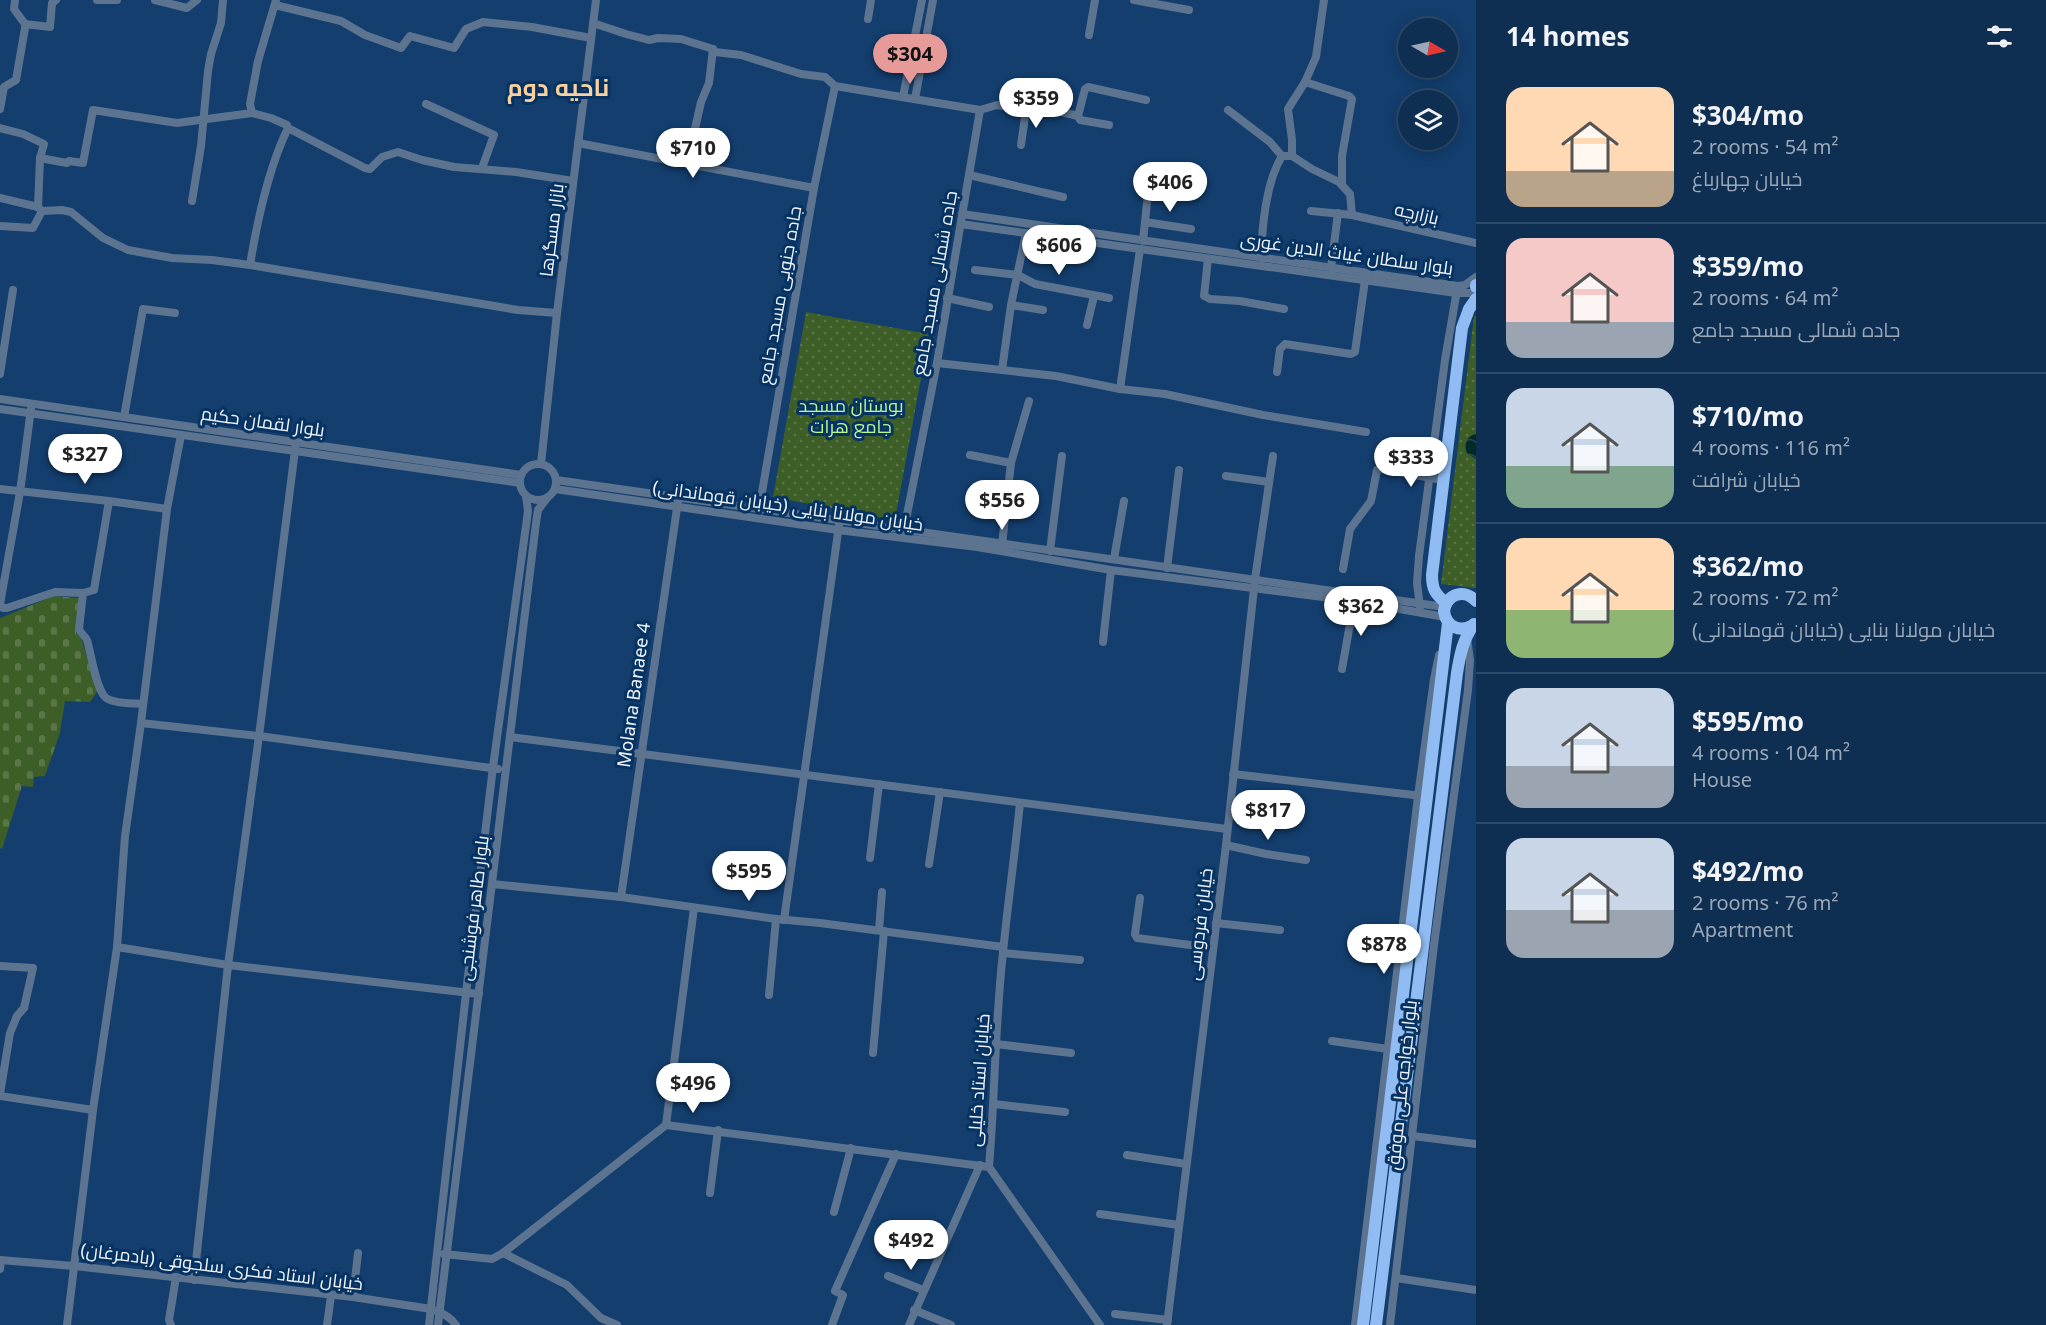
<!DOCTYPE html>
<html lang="en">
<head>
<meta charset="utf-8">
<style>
	:root { --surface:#0e2e52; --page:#1c3a5c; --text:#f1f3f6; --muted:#9ba8b8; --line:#2e4a69; --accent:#e69b98 }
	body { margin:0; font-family:"Noto Sans",Cairo,sans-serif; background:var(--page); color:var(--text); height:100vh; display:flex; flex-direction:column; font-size:22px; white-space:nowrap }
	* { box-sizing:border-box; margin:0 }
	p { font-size:20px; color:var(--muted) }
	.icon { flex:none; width:33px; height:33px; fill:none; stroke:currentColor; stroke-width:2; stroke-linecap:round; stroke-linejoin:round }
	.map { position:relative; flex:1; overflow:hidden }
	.sheet { display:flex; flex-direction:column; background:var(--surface); width:570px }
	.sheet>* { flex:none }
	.needle { width:39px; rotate:99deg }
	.controls { position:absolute; left:1398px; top:18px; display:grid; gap:12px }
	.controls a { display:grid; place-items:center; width:60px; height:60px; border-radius:50%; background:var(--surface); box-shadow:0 3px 15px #0003,0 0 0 2px var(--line); font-size:30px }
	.price { position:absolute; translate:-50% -51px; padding:0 14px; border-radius:21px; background:#fff; color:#222; font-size:20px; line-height:39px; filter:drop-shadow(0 2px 3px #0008) }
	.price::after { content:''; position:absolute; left:50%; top:36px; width:18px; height:14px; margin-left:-9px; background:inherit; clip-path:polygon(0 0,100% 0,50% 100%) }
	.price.selected { background:var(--accent); color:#111 }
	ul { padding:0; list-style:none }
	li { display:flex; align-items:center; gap:18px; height:150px; padding:0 30px }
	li+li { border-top:2px solid var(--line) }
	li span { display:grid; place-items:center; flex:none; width:168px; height:120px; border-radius:18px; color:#555 }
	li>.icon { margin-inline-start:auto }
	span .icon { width:72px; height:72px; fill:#fffc; stroke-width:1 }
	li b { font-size:26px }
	h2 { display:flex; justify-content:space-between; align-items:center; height:72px; padding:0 30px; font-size:26px }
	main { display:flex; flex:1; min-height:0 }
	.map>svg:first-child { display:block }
</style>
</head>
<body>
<main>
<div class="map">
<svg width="1476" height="1325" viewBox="0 0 1476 1325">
	<defs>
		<pattern id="cemetery-stones" width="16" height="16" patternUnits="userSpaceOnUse" patternTransform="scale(1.5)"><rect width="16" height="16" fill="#3d5e27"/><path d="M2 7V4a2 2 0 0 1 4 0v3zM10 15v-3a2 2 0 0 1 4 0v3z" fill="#5a7647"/></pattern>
		<pattern id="park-dots" width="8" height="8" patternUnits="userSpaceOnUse" patternTransform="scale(1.5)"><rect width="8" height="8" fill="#3d5e27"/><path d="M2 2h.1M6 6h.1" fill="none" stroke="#5a7647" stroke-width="1.8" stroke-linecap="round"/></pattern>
		<pattern id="water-waves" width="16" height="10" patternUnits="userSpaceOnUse" patternTransform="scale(1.5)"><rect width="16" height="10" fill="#002a2a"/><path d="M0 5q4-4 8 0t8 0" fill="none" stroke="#264a4a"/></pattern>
	</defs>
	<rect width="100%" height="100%" fill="#133e6e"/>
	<polygon fill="url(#cemetery-stones)" points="54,596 79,598 76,633 82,640 97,692 90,702 65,701 60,733 45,776 34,777 33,787 22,786 2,849 0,848 0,618"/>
	<g fill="url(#park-dots)">
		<polygon points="806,312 929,334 895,520 773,497"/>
		<polygon points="1474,316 1476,316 1476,588 1441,584"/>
	</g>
	<path fill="url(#water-waves)" d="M 1476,434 L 1476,459 L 1467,453 C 1463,444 1467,436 1476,434 Z"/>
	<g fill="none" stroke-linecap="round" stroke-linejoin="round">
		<g stroke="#5d7490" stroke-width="8">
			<polyline points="97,0 117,0"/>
			<polyline points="155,0 187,8 197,0"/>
			<polyline points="1134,0 1189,10"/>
			<polyline points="1324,0 1316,57 1305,82 1288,109 1292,140 1292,156 1312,169 1339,182 1350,194 1352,215"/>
			<polyline points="275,5 341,21 365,35 401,48 410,36 454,48 466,29 483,22 532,27 591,38"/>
			<polyline points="868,19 871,0"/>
			<polyline points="593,23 626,34 649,40 658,38 681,39 713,49 715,52 741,55 801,74 825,77 835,86"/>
			<polyline points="25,24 50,27 52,3 56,0"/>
			<polyline points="1089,35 1095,0"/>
			<polyline points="1305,82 1349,96 1352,99 1342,156 1342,185"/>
			<polyline points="835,86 980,110 997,105 1026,110"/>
			<polyline points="903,97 922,0"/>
			<polyline points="915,99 933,0"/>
			<polyline points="426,104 494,135 482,168"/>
			<polyline points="0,109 4,87 16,80 25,28 25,24 14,9 15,0"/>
			<polyline points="1228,110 1270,142 1282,156"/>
			<polyline points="252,113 250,104 258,61 276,0"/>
			<polyline points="1078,116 1085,89 1088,87 1146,100"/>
			<polyline points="0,128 23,134 44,144 40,158 38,207"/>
			<polyline points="578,143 814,188"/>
			<polyline points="1021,145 1026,110 1030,104 1078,116 1080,120 1109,125"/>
			<polyline points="40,158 67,163 69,161 83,163 93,110 177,123 252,113 271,118 287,125 288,128 365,168 370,169 382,157 398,152 422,160 454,167 516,172 573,181"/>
			<polyline points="687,164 701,102 709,83 713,49"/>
			<polyline points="969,175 1063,197"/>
			<polyline points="0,198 38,207 42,211 62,210 71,212 103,238 128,250 172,258 212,260 250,265 518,310 557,313"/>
			<polyline points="192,201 201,146 208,71 211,54 221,23 223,0"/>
			<polyline points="1311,211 1352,215 1476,243"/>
			<polyline points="962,214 1458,286 1465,285 1476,277"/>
			<polyline points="1145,222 1191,229"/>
			<polyline points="961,224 1456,293 1476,293"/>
			<polyline points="0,226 33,228 42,211"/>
			<polyline points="1143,241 1150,174"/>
			<path d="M 1261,258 C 1262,227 1266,182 1282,156 L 1292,156"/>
			<polyline points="1208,259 1204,296 1210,299 1240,301 1284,309"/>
			<path d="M 250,265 C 257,222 269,167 288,128"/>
			<polyline points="1331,268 1338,213"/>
			<polyline points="975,270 1018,275 1035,284 1109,298"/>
			<polyline points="947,298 989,307"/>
			<polyline points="1011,305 1043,310"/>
			<polyline points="1087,325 1094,296"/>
			<polyline points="937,363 1056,376 1120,389 1165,394 1263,415 1366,432"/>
			<polyline points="1002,370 1011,305 1026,233"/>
			<polyline points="1277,372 1280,349 1285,344 1351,354 1355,352 1365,280"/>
			<polyline points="0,374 13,290"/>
			<polyline points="1120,389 1140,249"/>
			<polyline points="0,399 521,475"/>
			<polyline points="0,409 520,483"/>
			<polyline points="31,409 20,492 0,604 3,608 7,608 55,592 83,593 94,590 109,501"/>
			<polyline points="124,417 143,309 175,313"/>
			<polyline points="970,455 1011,463"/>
			<circle cx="538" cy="482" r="18"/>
			<polyline points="541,464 557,313 596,0"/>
			<polyline points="1226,476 1269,482"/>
			<path d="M 556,480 C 852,523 1148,563 1444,607"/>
			<polyline points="0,489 109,501 167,509"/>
			<polyline points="555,489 838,530 977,547 1111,570 1354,601 1445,617"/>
			<polyline points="759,510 814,188 835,86"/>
			<polyline points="903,535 937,363 980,110"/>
			<polyline points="1002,545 1011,463 1029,401"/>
			<polyline points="1050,551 1062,456"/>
			<polyline points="1114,559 1124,501"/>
			<polyline points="1167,568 1179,470"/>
			<polyline points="1343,569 1350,529 1371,501 1377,470 1381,469 1443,480"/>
			<path d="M 83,593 L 79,629 C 81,634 85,636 87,640 C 91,653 96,690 106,698 C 115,704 133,703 143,704"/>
			<polyline points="1420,607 1417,583 1419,556 1445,360 1457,290"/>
			<polyline points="1103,642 1111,570"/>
			<polyline points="1342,669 1354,601"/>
			<polyline points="141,723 259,736 498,769"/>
			<polyline points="510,737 1227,829"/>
			<polyline points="1233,774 1422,796"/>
			<path d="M 1020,803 C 1015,853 1008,902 1003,952 C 995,1024 995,1095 989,1167 L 1100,1325"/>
			<polyline points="1226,845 1266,854 1306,860"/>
			<polyline points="870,858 879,784"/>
			<polyline points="929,864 940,792"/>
			<polyline points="492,884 621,897 776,919 820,923 1003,947"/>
			<polyline points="621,897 678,501"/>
			<polyline points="1140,898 1135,934 1137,938 1213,948"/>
			<polyline points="784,920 839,525"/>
			<polyline points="1216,923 1280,930"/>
			<polyline points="879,930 882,892"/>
			<polyline points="117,947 228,965 479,994"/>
			<polyline points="1003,953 1080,960"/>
			<polyline points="0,966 33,968 24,1008 17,1016 10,1033 0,1094"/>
			<polyline points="769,995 776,919"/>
			<polyline points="1332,1041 1388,1049"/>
			<polyline points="996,1044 1071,1053"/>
			<polyline points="873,1053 884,931"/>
			<polyline points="0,1096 93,1110"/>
			<polyline points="994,1104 1065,1112"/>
			<polyline points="666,1125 694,908"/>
			<polyline points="1413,1136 1476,1144"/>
			<polyline points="1127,1155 1186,1164"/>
			<polyline points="710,1193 718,1130"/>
			<polyline points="834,1212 851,1148"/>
			<polyline points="1100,1214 1179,1225"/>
			<polyline points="503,1253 567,1285 601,1318 617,1325"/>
			<polyline points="444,1254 492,1259 503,1253 666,1125 989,1167"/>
			<path d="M 0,1260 L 74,1266 L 353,1297 L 431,1309 C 441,1312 450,1316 456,1325"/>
			<polyline points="0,1269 1,1260"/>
			<polyline points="888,1276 923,1290"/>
			<polyline points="1396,1278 1476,1290"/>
			<polyline points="194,1280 228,965 259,736 296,442"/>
			<polyline points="353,1297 358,1253"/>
			<polyline points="914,1310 951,1325"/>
			<polyline points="1115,1314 1168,1320"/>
			<polyline points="67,1325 93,1110 117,947 125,836 141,723 167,509 181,435"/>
			<polyline points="171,1325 169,1320 176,1277"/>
			<polyline points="327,1325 331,1296"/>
			<polyline points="429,1325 466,993 493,767 528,511 526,496"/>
			<polyline points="438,1325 536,523 538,510 547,498"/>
			<polyline points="832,1325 843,1295 835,1291 896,1154"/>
			<polyline points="909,1325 980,1165"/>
			<polyline points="1167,1325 1226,845 1255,579 1273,456"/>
			<polyline points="1355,1325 1418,796 1434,679 1439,655"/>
			<polyline points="1390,1325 1434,945 1468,690 1470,660 1467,638"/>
		</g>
		<g stroke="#90bcf3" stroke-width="12">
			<polyline points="1476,285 1476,287"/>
			<path d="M 1446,603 C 1435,594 1432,589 1432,575 L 1462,328 L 1469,309 L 1476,299"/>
			<path d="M 1473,625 C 1460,633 1446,627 1444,611 C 1447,594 1464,588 1476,601"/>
			<polyline points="1363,1325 1448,623"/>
			<path d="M 1376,1325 L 1457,673 C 1460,655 1463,639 1474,624"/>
		</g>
	</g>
	<g text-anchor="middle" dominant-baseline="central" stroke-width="6" stroke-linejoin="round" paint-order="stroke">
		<g font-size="18" fill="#f1f5fb" stroke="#063362">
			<text transform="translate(1417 213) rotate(13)">بازارچه</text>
			<text transform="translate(551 230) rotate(-83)">بازار مسگرها</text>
			<text transform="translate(1347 253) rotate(8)">بلوار سلطان غیاث الدین غوری</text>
			<text transform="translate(934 283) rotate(-80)">جاده شمالی مسجد جامع</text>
			<text transform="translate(779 295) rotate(-80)">جاده جنوبی مسجد جامع</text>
			<text transform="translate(263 421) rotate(8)">بلوار لقمان حکیم</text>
			<text transform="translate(788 505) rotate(8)">خیابان مولانا بنایی (خیابان قوماندانی)</text>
			<text transform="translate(633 695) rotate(-82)">Molana Banaee 4</text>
			<text transform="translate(473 908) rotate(-83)">بلوار طاهر فوشنجی</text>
			<text transform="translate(1199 924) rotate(-83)">خیابان فردوسی</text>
			<text transform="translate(978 1080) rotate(-86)">خیابان استاد خلیلی</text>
			<text transform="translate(1401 1085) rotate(-84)">بلوار خواجه علی موفق</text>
			<text transform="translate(222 1266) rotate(7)">خیابان استاد فکری سلجوقی (بادمرغان)</text>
		</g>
		<g font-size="18" fill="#baf893" stroke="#063362">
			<text x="851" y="405">بوستان مسجد<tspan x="851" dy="21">جامع هرات</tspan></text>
		</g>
		<g font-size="24" font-weight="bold" fill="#f9d19e" stroke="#063362">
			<text x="558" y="86">ناحیه دوم</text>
		</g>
	</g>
</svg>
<div class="controls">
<a><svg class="needle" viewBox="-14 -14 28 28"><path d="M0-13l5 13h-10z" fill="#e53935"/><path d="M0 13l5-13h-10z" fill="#9ba8b8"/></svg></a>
<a><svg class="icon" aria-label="layers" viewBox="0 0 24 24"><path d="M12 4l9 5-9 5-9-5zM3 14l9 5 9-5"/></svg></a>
</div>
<b class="price selected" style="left:910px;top:85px">$304</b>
<b class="price" style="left:1036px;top:129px">$359</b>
<b class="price" style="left:693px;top:179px">$710</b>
<b class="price" style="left:1170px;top:213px">$406</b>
<b class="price" style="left:1059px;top:276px">$606</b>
<b class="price" style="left:85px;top:485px">$327</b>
<b class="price" style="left:1411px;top:488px">$333</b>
<b class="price" style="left:1002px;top:531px">$556</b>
<b class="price" style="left:1361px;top:637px">$362</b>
<b class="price" style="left:1268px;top:841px">$817</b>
<b class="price" style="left:749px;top:902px">$595</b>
<b class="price" style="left:1384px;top:975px">$878</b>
<b class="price" style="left:693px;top:1114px">$496</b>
<b class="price" style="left:911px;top:1271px">$492</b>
</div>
<section class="sheet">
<h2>14 homes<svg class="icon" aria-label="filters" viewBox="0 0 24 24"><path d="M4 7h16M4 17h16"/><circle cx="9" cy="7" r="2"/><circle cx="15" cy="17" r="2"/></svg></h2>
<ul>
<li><span style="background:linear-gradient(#ffd9b3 70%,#b9a48a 0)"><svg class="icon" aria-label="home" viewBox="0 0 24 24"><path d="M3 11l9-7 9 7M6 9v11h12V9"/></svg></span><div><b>$304/mo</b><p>2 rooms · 54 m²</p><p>خیابان چهارباغ</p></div></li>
<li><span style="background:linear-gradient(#f6c9c9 70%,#9aa5b1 0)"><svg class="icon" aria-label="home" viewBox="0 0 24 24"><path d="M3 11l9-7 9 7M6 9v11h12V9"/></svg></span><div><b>$359/mo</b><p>2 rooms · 64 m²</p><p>جاده شمالی مسجد جامع</p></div></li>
<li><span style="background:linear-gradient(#c9d6e8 65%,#7fa58c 0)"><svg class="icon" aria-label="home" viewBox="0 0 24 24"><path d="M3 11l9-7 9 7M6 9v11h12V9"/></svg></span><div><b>$710/mo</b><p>4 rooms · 116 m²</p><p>خیابان شرافت</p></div></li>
<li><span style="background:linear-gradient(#ffd9b3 60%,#8fb573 0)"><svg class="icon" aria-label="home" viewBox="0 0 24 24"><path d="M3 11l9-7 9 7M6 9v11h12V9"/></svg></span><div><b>$362/mo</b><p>2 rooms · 72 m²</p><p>خیابان مولانا بنایی (خیابان قوماندانی)</p></div></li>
<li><span style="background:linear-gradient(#c9d6e8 65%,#9aa5b1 0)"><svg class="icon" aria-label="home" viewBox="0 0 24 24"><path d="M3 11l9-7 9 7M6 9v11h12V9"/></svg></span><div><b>$595/mo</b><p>4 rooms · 104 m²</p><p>House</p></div></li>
<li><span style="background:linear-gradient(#c9d6e8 60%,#9aa5b1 0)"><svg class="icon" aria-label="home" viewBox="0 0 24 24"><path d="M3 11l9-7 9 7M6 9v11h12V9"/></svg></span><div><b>$492/mo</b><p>2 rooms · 76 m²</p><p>Apartment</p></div></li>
</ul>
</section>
</main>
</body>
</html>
